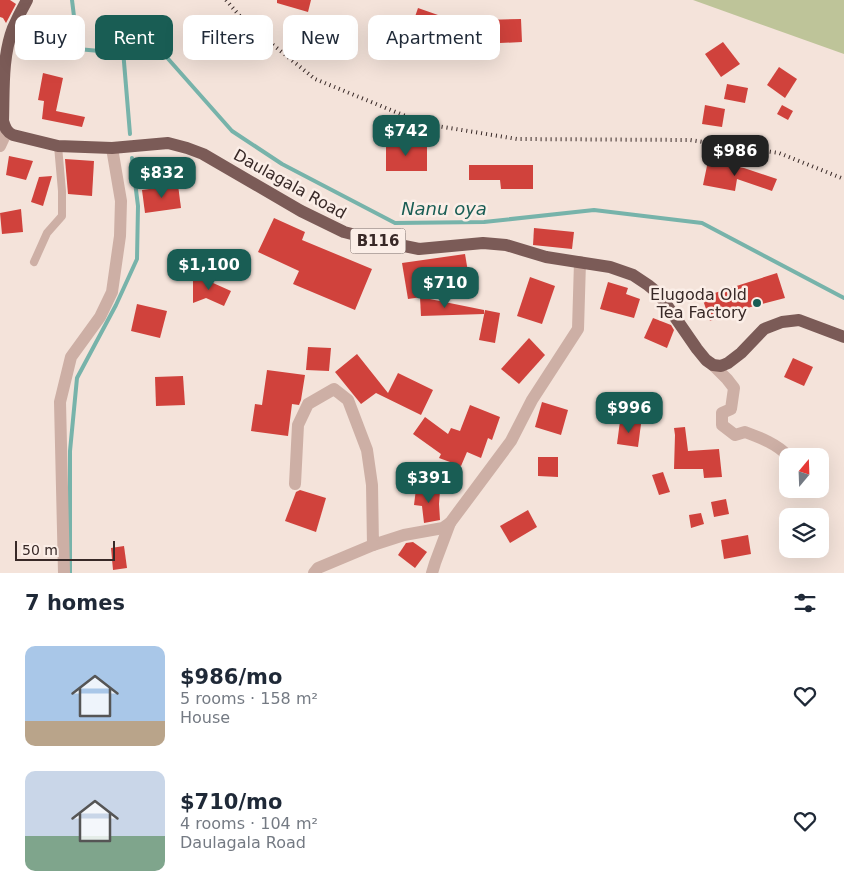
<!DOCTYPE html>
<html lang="en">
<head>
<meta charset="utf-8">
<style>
	:root { --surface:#fff; --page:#f6f6f7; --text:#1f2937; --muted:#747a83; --accent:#195d54 }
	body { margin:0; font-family:"DejaVu Sans",sans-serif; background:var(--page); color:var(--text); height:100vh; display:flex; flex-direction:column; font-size:19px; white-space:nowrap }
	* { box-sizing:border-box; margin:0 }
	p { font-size:16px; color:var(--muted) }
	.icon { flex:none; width:28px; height:28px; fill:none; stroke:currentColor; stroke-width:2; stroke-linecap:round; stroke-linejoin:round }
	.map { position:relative; height:573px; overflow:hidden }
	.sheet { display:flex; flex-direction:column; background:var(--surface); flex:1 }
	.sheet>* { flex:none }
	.banner { position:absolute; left:15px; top:15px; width:500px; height:45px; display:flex; gap:10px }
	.needle { width:32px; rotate:19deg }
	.fabs { position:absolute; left:779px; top:448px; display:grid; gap:10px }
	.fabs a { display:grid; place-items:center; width:50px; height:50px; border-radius:10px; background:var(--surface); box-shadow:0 5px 20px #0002; font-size:25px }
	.scale { position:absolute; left:15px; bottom:12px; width:100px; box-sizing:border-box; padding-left:5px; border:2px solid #382927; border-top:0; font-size:14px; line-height:18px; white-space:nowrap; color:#382927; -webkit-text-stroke:4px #fbeee7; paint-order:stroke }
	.price { position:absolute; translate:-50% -42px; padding:0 11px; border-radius:10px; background:var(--accent); color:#fff; font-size:16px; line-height:32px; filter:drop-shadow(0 1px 2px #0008) }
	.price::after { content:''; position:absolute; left:50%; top:30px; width:15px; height:11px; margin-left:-8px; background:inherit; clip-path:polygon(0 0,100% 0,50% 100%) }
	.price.active { background:#222; color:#fff }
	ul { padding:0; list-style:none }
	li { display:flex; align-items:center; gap:15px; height:125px; padding:0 25px }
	li span { display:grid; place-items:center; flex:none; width:140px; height:100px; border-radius:10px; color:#555 }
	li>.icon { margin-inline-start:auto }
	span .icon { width:60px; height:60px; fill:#fffc; stroke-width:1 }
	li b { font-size:21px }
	h2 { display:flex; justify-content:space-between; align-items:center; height:60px; padding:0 25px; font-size:21px }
	.chip { padding:0 18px; border-radius:10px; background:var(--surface); box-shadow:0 5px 20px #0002; font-size:18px; line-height:45px }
	.chip.active { background:var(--accent); color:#fff }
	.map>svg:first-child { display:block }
</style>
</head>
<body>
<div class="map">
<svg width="844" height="573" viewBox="0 0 844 573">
	<rect width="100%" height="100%" fill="#f4e3da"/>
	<polygon fill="#bec499" points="693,0 844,0 844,54"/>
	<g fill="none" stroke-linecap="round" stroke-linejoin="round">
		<g stroke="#77b3aa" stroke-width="4">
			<polyline points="72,0 78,49 110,52 155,44 232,131 282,164 395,223 484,222 594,210 702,223 844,298"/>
			<polyline points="123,50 130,134"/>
			<polyline points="70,573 70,451 77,378 116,305 137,259 138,206 132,158"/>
		</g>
	</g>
	<g fill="#d0423c">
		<polygon points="0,0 10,0 16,4 6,23 3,18 0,17"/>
		<polygon points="277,0 311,0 308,12 277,3"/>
		<polygon points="418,8 458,22 459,15 484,20 521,19 522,42 479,44 440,36 435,50 407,40"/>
		<polygon points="723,42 740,64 721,77 705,54"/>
		<polygon points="779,67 797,79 785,98 767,85"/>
		<polygon points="43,73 63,78 56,111 85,117 82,127 42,119 44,101 38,100"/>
		<polygon points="727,84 748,88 745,103 724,99"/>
		<polygon points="705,105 725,109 722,127 702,124"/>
		<polygon points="782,105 793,111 788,120 777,114"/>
		<polygon points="386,143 427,144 427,171 386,171"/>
		<polygon points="9,156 33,161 26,180 6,175"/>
		<polygon points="65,159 94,161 92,196 68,194"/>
		<polygon points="708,161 744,168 777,179 772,191 737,179 735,191 703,185"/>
		<polygon points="469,165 533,165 533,189 501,189 500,180 469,180"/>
		<polygon points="52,176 43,206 31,202 39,177"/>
		<polygon points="178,185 181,208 145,213 142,190"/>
		<polygon points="21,209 23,232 2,234 0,213"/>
		<polygon points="274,218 305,232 302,240 372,269 355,310 293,284 299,271 258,252"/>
		<polygon points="534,228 574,232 572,249 533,245"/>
		<polygon points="465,254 471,290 408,299 402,263"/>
		<polygon points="777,273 785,298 747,308 710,321 702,297"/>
		<polygon points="193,274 231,291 224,306 206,298 193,303"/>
		<polygon points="530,277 555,286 542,324 517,316"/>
		<polygon points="608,282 628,288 626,294 640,299 634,318 600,309"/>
		<polygon points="420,297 484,310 484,314 421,316"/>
		<polygon points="137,304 167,311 160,338 131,331"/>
		<polygon points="485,310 500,313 495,343 479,340"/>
		<polygon points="653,318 671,325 674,330 667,348 644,338"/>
		<polygon points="529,338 545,355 519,384 501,369"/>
		<polygon points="308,347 331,348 329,371 306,370"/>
		<polygon points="357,354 388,393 398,373 433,390 421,415 376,393 361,404 335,372"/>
		<polygon points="793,358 813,367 804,386 784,377"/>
		<polygon points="267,370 305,375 301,400 299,405 292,404 288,436 251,431 255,404 262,405"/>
		<polygon points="183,376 185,405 156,406 155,377"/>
		<polygon points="542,402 568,410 561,435 535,427"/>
		<polygon points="470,405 500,417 492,440 488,438 481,458 467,452 461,466 439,458 441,454 413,434 425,417 448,434 451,428 460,431"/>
		<polygon points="620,421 641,424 638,447 617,444"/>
		<polygon points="685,427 688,451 719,449 722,477 704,478 703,469 674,469 675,435 674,428"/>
		<polygon points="538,457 558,457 558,477 538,476"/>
		<polygon points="663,472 670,492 659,495 652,475"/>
		<polygon points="416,489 440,491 439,504 440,520 424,523 422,506 414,505"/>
		<polygon points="300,490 326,498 316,532 285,521 296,492"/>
		<polygon points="726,499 729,514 714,517 711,502"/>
		<polygon points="528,510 537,527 510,543 500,526"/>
		<polygon points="701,513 704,524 691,528 689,515"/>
		<polygon points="748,535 751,554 724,559 721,540"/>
		<polygon points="413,542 427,552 415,568 398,555 406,543"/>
		<polygon points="124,546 127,568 113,570 111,548"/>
	</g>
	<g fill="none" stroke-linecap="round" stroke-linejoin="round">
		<polyline stroke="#cdafa5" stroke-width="8" points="34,262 47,233 62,216 62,191 58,146"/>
		<g stroke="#cdafa5" stroke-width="12">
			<polyline points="0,146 7,131"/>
			<path d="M 713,365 L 727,379 L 734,388 L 731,409 L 722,413 L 722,425 L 735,435 L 745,432 C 761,438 777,444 788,456"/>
			<polyline points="295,484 298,425 308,404 334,389 348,400 367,450 372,485 373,545 404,535 443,528 450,523 511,441 532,400 578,329 580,262"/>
			<polyline points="64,573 60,402 71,357 100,317 112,292 120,236 121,201 112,148"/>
			<polyline points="314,573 318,568 373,545"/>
			<polyline points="432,573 435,563 450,523"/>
		</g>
		<path stroke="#7b5b57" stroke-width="12" d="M 27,0 C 22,9 17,19 13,28 C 2,57 4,90 3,121 C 5,128 7,132 13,135 L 58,146 L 112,148 L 168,143 L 187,148 L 203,154 L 301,211 L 344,232 L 375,240 L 419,249 L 483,243 L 506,245 L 546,257 L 610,267 L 633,275 L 648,285 L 659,294 L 697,349 L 706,360 L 713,365 L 721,366 L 728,363 L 741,353 L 764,329 L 782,322 L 799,320 L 844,337"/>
		<polyline stroke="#382927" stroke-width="4" stroke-dasharray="1 4" stroke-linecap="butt" points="226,0 245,22 315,79 425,124 517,139 690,140 779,153 844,179"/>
	</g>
	<circle fill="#195d54" stroke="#fbeee7" stroke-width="2" cx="757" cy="303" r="5"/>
	<g text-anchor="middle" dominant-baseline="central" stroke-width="5" stroke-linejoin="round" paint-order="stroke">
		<rect fill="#fbeee7" stroke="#726461" stroke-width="1" x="350.5" y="228.5" width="55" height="25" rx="4"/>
		<g font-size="15" font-weight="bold" fill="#382927">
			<text x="378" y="241">B116</text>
		</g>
		<g font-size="16" fill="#382927" stroke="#fbeee7">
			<text transform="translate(290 184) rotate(29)">Daulagala Road</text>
		</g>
		<g font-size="16" fill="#382927" stroke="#fbeee7" text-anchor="end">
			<text x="747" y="294">Elugoda Old<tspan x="747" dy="18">Tea Factory</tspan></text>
		</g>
		<g font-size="18" font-style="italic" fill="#195d54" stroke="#fbeee7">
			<text x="444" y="208">Nanu oya</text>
		</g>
	</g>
</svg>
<div class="fabs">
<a><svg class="needle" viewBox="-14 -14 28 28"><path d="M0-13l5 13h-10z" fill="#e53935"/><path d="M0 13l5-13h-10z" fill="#747a83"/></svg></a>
<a><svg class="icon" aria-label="layers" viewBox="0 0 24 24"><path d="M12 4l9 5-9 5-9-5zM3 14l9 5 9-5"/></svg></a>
</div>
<div class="scale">50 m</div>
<b class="price" style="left:406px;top:157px">$742</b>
<b class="price active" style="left:735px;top:177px">$986</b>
<b class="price" style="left:162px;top:199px">$832</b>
<b class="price" style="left:209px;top:291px">$1,100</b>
<b class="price" style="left:445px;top:309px">$710</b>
<b class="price" style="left:629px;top:434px">$996</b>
<b class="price" style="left:429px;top:504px">$391</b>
<div class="banner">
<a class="chip">Buy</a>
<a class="chip active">Rent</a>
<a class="chip">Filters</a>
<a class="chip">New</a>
<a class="chip">Apartment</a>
</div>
</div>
<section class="sheet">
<h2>7 homes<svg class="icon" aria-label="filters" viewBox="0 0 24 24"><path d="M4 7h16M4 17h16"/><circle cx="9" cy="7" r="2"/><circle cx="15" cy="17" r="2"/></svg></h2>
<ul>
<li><span style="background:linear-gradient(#a9c7e8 75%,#b9a48a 0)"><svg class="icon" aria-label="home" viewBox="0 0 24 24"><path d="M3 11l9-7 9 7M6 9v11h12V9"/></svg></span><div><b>$986/mo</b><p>5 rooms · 158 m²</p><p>House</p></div><svg class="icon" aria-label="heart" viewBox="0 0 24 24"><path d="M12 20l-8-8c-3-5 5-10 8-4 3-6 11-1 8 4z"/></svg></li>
<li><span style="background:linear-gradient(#c9d6e8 65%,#7fa58c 0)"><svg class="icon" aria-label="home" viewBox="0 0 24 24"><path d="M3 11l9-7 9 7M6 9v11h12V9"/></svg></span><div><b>$710/mo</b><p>4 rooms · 104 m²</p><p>Daulagala Road</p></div><svg class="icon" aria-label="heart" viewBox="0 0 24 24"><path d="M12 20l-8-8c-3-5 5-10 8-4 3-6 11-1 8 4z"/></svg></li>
</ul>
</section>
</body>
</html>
